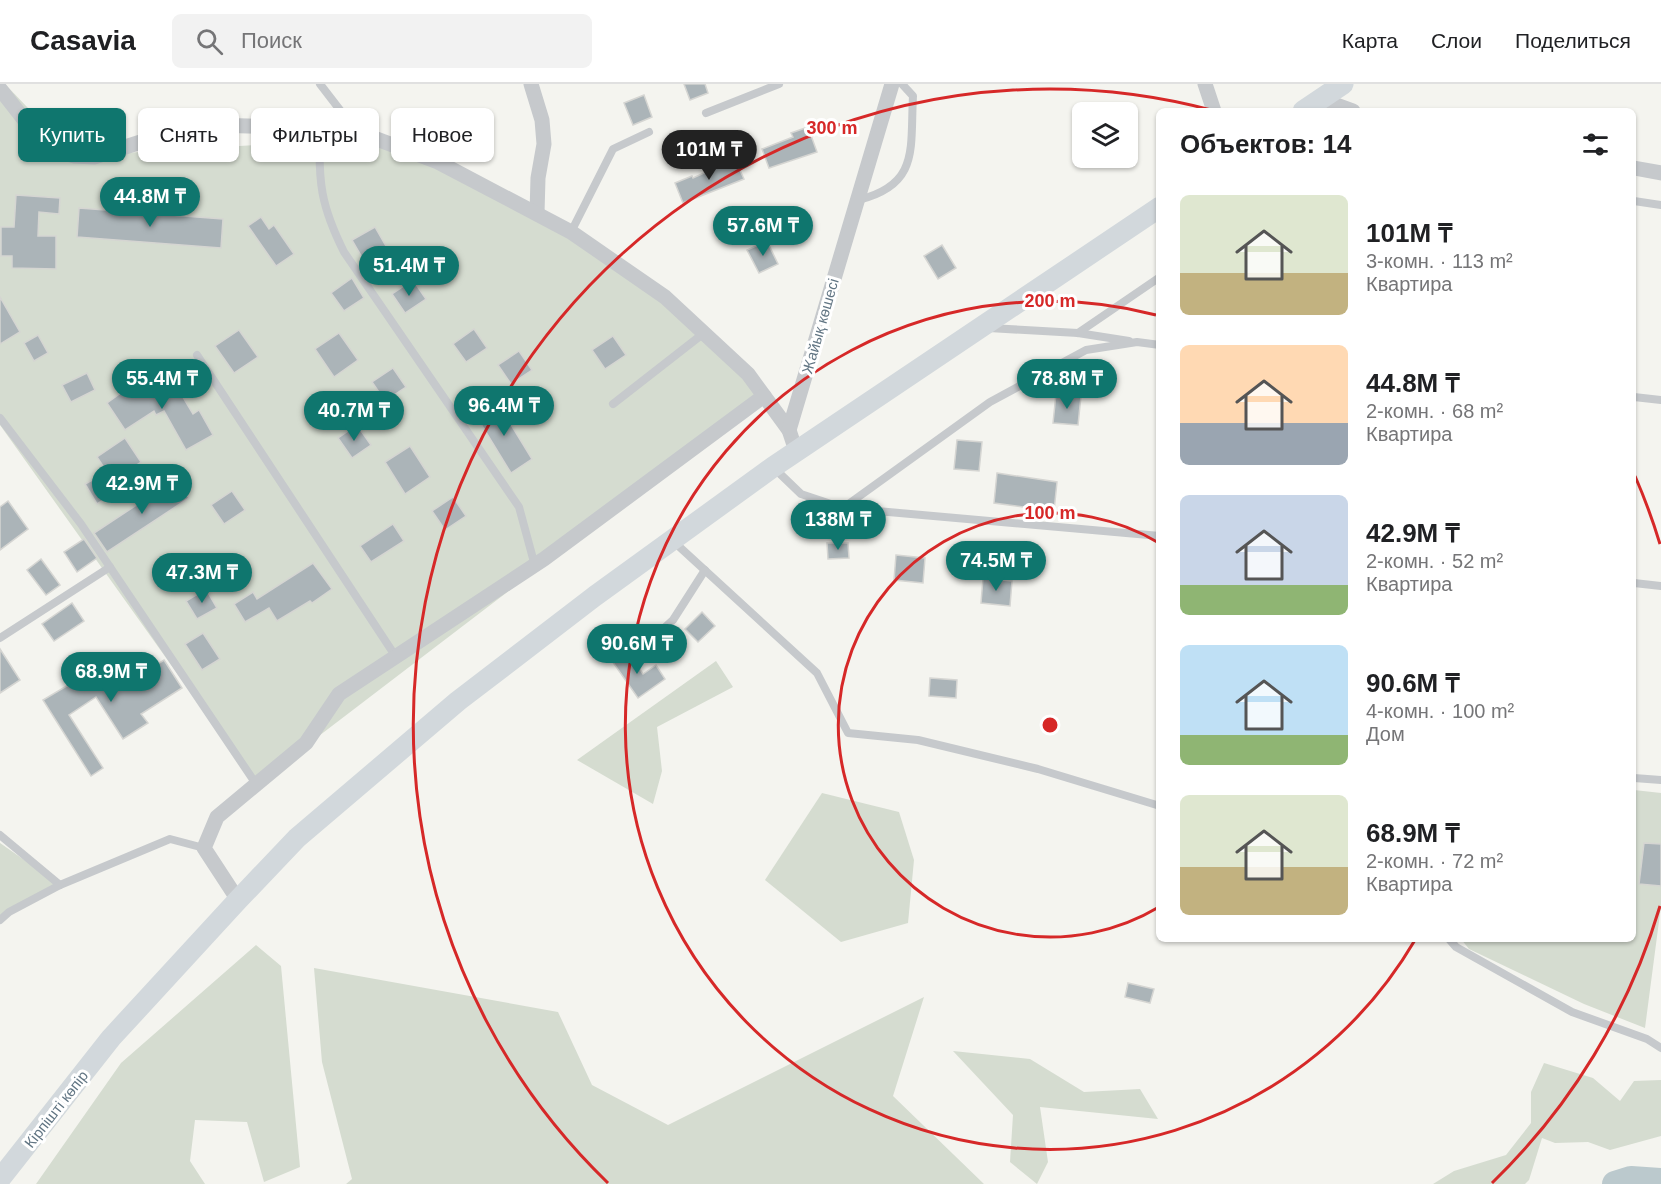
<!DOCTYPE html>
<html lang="ru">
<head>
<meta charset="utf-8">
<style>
	:root { --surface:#fff; --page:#f2f2f2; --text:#202124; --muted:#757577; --line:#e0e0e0; --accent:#0f766e }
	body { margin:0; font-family:Helvetica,sans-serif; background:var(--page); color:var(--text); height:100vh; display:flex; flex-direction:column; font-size:22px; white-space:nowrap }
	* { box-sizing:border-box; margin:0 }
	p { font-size:20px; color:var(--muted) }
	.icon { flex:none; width:33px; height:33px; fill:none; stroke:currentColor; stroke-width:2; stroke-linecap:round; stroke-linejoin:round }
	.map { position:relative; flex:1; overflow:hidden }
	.drawer { position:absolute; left:1156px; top:24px; width:480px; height:834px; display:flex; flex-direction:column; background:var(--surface); border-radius:9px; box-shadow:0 2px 4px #0004 }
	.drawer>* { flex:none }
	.guide { position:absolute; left:18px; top:24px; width:570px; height:54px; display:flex; gap:12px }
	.tools { position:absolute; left:1072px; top:18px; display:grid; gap:12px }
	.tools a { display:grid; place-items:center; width:66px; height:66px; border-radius:9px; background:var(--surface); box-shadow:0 2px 4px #0004; font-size:30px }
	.price { position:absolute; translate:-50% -51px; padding:0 14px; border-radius:21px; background:var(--accent); color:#fff; font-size:20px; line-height:39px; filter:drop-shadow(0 2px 3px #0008) }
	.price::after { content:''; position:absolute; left:50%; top:36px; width:18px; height:14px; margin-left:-9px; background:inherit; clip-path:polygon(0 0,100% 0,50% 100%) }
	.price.on { background:#222; color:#fff }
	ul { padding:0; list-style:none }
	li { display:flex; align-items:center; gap:18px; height:150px; padding:0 24px }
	li span { display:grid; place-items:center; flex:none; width:168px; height:120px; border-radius:9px; color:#555 }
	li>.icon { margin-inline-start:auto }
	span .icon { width:72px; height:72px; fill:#fffc; stroke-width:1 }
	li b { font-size:26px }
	h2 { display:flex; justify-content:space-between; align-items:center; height:72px; padding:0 24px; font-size:26px }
	.chip { padding:0 21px; border-radius:9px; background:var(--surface); box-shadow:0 2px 4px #0004; font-size:21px; line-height:54px }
	.chip.on { background:var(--accent); color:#fff }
	header { display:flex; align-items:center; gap:36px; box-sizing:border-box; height:84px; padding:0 30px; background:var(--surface); border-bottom:2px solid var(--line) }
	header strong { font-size:28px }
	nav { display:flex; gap:33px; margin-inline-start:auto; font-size:21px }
	.search { width:420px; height:54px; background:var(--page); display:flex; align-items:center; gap:15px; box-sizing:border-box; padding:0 21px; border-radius:9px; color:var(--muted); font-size:22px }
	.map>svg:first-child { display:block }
</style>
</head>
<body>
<header>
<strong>Casavia</strong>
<div class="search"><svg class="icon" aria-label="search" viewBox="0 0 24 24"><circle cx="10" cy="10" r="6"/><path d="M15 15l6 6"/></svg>Поиск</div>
<nav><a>Карта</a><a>Слои</a><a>Поделиться</a></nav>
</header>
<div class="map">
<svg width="1661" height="1100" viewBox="0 0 1661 1100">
	<rect width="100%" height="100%" fill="#f4f4ef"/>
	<g fill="#d5dcd0">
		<polygon points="0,0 5,0 74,72 374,54 571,148 704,249 764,312 256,700 0,341"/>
		<polygon points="716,577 733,603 657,643 662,687 653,720 577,676"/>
		<polygon points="1634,706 1661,709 1661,822 1645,944 1584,920 1469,865 1461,855 1634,855"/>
		<polygon points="822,709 899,728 914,776 908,839 841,858 765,796"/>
		<polygon points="0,759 60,801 0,836"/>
		<polygon points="256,861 281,882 300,1083 264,1098 247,1038 195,1036 190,1077 205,1100 36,1100 121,979"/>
		<polygon points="314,884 558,928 592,1001 668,1041 924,913 893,1012 984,1100 346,1100 352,1095 322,978"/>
		<polygon points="953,967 1030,975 1084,1008 1140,1005 1158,1035 1040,1023 1048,1078 1037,1100 1010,1078 1013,1031"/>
		<polygon points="1544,979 1593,994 1620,1017 1634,997 1661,996 1661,1052 1610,1066 1588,1058 1555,1059 1542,1054 1529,1096 1525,1100 1433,1100 1454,1087 1506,1071 1531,1039 1531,1008"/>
	</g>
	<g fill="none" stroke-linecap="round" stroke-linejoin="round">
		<polyline stroke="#bbc9cd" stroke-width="26" points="1615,1100 1631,1095 1661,1097"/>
	</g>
	<g fill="#abb4b8" stroke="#d5d5d2" stroke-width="1.5">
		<polygon points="684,0 705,0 708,9 690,16"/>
		<polygon points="644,11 652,33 633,41 624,19"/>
		<polygon points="808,43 817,68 769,84 762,65 793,53 791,49"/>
		<polygon points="735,75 744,95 683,119 675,99 692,92 693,94"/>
		<polygon points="16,111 60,114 59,130 39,128 38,152 56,152 56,185 12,184 12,172 1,172 1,143 14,143"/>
		<polygon points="79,124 223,135 221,164 77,153"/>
		<polygon points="261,133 269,145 274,141 294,170 276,182 248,142"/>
		<polygon points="375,143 394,176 371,189 352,156"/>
		<polygon points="767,157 778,180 759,189 747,166"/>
		<polygon points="942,161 956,184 938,195 924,172"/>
		<polygon points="352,194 364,214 344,227 331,209"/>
		<polygon points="413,196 426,215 405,229 392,210"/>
		<polygon points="0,213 20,248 0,260"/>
		<polygon points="474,245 487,264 466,278 453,260"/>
		<polygon points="239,246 258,273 234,289 215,262"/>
		<polygon points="339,249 358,276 334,293 315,265"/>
		<polygon points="38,251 48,269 34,277 24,259"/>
		<polygon points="613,252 626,271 605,285 592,266"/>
		<polygon points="519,267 532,286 511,300 498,281"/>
		<polygon points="393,284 406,303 385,317 372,298"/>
		<polygon points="168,288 193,330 199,326 213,351 186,366 164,327 156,331 154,327 125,346 107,319 125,306 128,311"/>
		<polygon points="87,289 95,306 71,318 62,301"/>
		<polygon points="1056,310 1081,312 1078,341 1053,339"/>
		<polygon points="497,318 532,375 511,389 476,332"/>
		<polygon points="357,341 371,361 352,374 338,354"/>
		<polygon points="125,354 141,378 107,401 113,410 97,420 85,400 107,388 97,373"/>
		<polygon points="957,356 982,358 979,387 954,385"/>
		<polygon points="410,362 430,393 405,410 385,378"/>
		<polygon points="997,389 1057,398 1054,427 994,419"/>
		<polygon points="176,395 189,414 107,468 94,449"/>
		<polygon points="232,407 245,426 224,440 211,421"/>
		<polygon points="453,413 466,432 445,446 432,427"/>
		<polygon points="8,417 28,445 0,466 0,423"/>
		<polygon points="393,440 404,457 371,478 360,462"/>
		<polygon points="84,455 97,474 77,488 64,468"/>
		<polygon points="827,459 848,459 849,474 828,475"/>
		<polygon points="896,471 925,474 923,499 894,496"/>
		<polygon points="41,475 60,501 46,511 27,486"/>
		<polygon points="313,479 332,505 312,519 310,517 277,537 269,524 245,538 234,520 253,508 257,515"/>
		<polygon points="983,494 1012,497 1010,522 981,519"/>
		<polygon points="206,505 217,524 197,535 186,517"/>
		<polygon points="72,519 84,537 54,557 42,540"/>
		<polygon points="702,528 715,542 698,558 685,545"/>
		<polygon points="203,549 220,575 202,586 185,560"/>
		<polygon points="0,565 20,596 0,609"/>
		<polygon points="627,566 643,590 656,581 665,595 638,614 612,577"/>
		<polygon points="164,576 182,604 141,630 148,639 123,655 96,613 69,631 103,684 91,692 43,616 107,578 123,602"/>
		<polygon points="930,594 957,596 956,614 929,612"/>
		<polygon points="1644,759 1661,760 1661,802 1639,800"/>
		<polygon points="1128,899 1154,905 1150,919 1125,913"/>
	</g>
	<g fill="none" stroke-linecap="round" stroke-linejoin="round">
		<g stroke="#c6c9cc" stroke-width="8">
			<polyline points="320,0 340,26 369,50"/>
			<polyline points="706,29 779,0"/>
			<path d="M 320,48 C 318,98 321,122 344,168 L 519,423 L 535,482"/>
			<path d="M 858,116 C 920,101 910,64 913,12 L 902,0"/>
			<polyline points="1634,117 1661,121"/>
			<polyline points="571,148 613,65 649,48"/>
			<polyline points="989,244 1078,249 1129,257"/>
			<polyline points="1078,249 1160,193"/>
			<polyline points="197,271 396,573"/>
			<polyline points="1634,313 1661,316"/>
			<polyline points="613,320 704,249"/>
			<polyline points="0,334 81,440 256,700"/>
			<polyline points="775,385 801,410 843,424 990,318 1086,266 1137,258 1160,261"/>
			<polyline points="843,424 1160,452"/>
			<polyline points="673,457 817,589 848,649 918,656 1038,685 1160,722"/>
			<polyline points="1634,499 1661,502"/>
			<polyline points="0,554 110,483"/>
			<polyline points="640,566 673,536 705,486"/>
			<polyline points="1634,694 1661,696"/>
			<polyline points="0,751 60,801"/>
			<polyline points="0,836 9,828 60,801 170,755 204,764"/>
			<polyline points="1449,855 1456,863 1572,928 1647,955 1661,964"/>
		</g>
		<g stroke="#c6c9cc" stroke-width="15">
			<polyline points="531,0 542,36 544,60 538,94 537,129"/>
			<polyline points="1205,0 1214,27"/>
			<polyline points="0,5 37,52 49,63 74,72 94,73 172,48 215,41 276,43 374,54 438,78 571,148 665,213 748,290 789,346 796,367"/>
			<polyline points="1320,15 1353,27"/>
			<polyline points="1634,84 1661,89"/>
			<polyline points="789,346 892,0"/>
			<polyline points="238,816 204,764 217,733 306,659 339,610 544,475 764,312"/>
		</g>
		<g stroke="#d2d8dc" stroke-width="21">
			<polyline points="1303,27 1343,0"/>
			<polyline points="0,1095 111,954 238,816 297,754 458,617 595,512 773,383 1160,123"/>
		</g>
	</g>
	<g fill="none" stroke="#d62828" stroke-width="3">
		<path d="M1159 823A212 212 0 1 1 1159 459"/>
		<path d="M1415 856A424 424 0 1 1 1156 231"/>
		<path d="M1660 822A636 636 0 0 1 1492 1099M608 1099A636 636 0 0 1 1215 27M1635 392A636 636 0 0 1 1660 460"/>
	</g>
	<g text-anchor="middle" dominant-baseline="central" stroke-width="6" stroke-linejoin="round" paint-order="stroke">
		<g font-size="15" fill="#617583" stroke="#fff">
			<text transform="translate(820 242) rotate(-74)">Жайық көшесі</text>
			<text transform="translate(56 1025) rotate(-52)">Кірпішті көпір</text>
		</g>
	</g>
	<circle cx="1050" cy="641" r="9" fill="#d62828" stroke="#fff" stroke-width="3"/>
	<g font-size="18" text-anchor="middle" font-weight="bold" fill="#d62828" stroke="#fff" stroke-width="6" stroke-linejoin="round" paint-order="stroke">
		<text x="832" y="50">300 m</text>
		<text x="1050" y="223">200 m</text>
		<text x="1050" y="435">100 m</text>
	</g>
</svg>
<div class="tools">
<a><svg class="icon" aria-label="layers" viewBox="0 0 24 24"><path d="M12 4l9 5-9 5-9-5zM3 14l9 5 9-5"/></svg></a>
</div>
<b class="price on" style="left:709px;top:97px">101M ₸</b>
<b class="price" style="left:150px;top:144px">44.8M ₸</b>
<b class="price" style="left:763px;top:173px">57.6M ₸</b>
<b class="price" style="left:409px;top:213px">51.4M ₸</b>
<b class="price" style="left:162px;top:326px">55.4M ₸</b>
<b class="price" style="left:1067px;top:326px">78.8M ₸</b>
<b class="price" style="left:504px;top:353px">96.4M ₸</b>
<b class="price" style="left:354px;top:358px">40.7M ₸</b>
<b class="price" style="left:142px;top:431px">42.9M ₸</b>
<b class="price" style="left:838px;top:467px">138M ₸</b>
<b class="price" style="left:996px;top:508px">74.5M ₸</b>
<b class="price" style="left:202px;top:520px">47.3M ₸</b>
<b class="price" style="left:637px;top:591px">90.6M ₸</b>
<b class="price" style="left:111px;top:619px">68.9M ₸</b>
<div class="guide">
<a class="chip on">Купить</a>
<a class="chip">Снять</a>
<a class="chip">Фильтры</a>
<a class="chip">Новое</a>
</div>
<section class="drawer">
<h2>Объектов: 14<svg class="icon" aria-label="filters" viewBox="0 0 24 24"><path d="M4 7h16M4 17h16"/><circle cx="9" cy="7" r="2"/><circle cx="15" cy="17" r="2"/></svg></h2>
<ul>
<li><span style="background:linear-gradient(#dfe7d0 65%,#c2b280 0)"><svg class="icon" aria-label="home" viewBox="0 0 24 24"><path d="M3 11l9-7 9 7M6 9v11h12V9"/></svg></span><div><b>101M ₸</b><p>3-комн. · 113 m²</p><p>Квартира</p></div></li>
<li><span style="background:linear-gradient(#ffd9b3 65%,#9aa5b1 0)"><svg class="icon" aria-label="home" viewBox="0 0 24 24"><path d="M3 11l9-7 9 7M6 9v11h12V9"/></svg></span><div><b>44.8M ₸</b><p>2-комн. · 68 m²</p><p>Квартира</p></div></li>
<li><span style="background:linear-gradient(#c9d6e8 75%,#8fb573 0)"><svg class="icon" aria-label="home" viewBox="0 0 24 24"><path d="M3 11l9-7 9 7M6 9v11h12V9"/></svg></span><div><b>42.9M ₸</b><p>2-комн. · 52 m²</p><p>Квартира</p></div></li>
<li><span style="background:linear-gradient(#bfe0f5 75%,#8fb573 0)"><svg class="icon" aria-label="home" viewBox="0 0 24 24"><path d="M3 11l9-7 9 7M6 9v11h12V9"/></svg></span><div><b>90.6M ₸</b><p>4-комн. · 100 m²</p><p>Дом</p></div></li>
<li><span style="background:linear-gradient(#dfe7d0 60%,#c2b280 0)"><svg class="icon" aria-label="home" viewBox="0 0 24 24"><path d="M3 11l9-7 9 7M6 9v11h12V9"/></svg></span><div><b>68.9M ₸</b><p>2-комн. · 72 m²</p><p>Квартира</p></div></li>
</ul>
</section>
</div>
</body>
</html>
